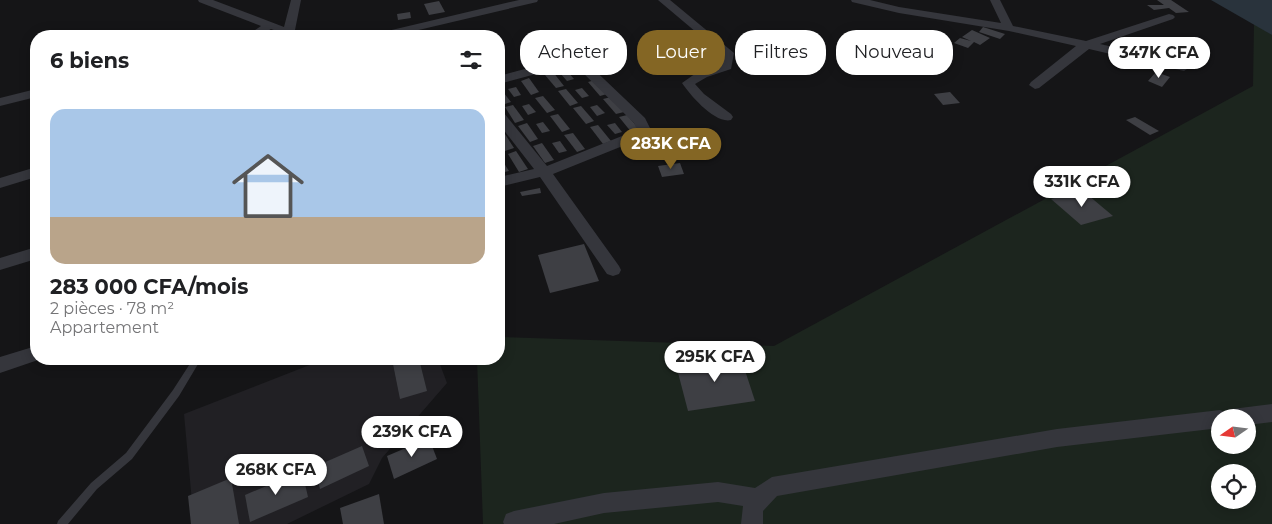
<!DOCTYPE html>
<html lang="fr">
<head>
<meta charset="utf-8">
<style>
	:root { --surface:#fff; --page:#f6f6f6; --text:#202124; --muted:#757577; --accent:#846624 }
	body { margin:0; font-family:Montserrat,sans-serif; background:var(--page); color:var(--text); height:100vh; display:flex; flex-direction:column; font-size:19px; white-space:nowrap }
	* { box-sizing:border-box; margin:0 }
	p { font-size:16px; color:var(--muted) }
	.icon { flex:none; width:28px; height:28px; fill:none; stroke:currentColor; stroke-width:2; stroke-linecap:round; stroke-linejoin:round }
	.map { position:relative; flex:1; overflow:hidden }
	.panel { position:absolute; left:30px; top:30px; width:475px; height:335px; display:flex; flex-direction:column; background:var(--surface); border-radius:20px; box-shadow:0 2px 12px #0003 }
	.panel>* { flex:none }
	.top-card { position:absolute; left:520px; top:30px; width:475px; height:45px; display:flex; gap:10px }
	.needle { width:32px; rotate:256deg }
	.controls { position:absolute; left:1211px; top:409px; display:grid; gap:10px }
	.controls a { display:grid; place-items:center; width:45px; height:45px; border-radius:50%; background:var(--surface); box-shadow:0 2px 12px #0003; font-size:25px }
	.price { position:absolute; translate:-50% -42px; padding:0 11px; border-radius:18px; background:#fff; color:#222; font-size:16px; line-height:32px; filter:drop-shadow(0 1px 2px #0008) }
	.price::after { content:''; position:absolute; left:50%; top:30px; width:15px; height:11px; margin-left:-8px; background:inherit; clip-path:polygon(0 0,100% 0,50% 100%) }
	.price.active { background:var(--accent); color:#fff }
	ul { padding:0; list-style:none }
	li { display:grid; align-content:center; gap:10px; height:265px; padding:0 20px }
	li span { display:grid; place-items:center; height:155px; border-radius:15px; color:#555 }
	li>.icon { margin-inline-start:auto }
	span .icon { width:90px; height:90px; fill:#fffc; stroke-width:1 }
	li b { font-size:21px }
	h2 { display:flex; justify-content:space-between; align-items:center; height:60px; padding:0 20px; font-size:21px }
	.chip { padding:0 18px; border-radius:20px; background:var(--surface); box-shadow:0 2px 12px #0003; font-size:18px; line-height:45px }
	.chip.active { background:var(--accent); color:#fff }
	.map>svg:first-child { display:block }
</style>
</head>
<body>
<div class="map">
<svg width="1272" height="524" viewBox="0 0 1272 524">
	<rect width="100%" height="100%" fill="#151517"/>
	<polygon fill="#212024" points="325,359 438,359 447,383 382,458 369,484 287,524 194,524 184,414"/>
	<path fill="#1c251e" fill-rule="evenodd" d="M 1254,23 L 1272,35 L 1272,524 L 483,524 L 477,359 L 499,359 L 499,337 L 774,346 L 1253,86 ZM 1220,418 L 1248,418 L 1248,445 L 1220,445 ZM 1220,472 L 1248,472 L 1248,500 L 1220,500 Z"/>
	<polygon fill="#29333c" points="1211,0 1272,0 1272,35"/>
	<g fill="#3e3f44">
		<polygon points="1157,0 1171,0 1189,12 1176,13 1169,8 1154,10 1147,5 1164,5"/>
		<polygon points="439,1 445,12 429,15 424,4"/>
		<polygon points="410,12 411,18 398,20 397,14"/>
		<polygon points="983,27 1005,34 1000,39 979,32"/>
		<polygon points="972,30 990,38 980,45 974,42 968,48 954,43 960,38 971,41 962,37"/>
		<polygon points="567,71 574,79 567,81 560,73"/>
		<polygon points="553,72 564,86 556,88 545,75"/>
		<polygon points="1156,72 1170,77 1162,87 1148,81"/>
		<polygon points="529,78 539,92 531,95 521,81"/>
		<polygon points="595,80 607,94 600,96 588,82"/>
		<polygon points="516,87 521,95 514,97 508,89"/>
		<polygon points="499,88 500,88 511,102 502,105 499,99"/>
		<polygon points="582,88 589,96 582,98 575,90"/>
		<polygon points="566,89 578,103 570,106 558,91"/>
		<polygon points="950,92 960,103 943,105 934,94"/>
		<polygon points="543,96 555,110 547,113 535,98"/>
		<polygon points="611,97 624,112 616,114 603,99"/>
		<polygon points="529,104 536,112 528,115 522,106"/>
		<polygon points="513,105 524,120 515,123 505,107"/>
		<polygon points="597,105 605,113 597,116 590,107"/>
		<polygon points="581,106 594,121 586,124 573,108"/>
		<polygon points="558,114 570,129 562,132 550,116"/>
		<polygon points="627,115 640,130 632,133 619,117"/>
		<polygon points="1135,117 1159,131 1150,135 1126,120"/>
		<polygon points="543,122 550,131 542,133 536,124"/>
		<polygon points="527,123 538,139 530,142 518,126"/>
		<polygon points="615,123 622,132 615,134 607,125"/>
		<polygon points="598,125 611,141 603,144 590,127"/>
		<polygon points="503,131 514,148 505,151 499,141 499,133"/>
		<polygon points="573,133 585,149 577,152 564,135"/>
		<polygon points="560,141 567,151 559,153 552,143"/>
		<polygon points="542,143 554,160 545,163 533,146"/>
		<polygon points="516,151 528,169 519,172 508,154"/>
		<polygon points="502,160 509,171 500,173 499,161"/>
		<polygon points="680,163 684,174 662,177 658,166"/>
		<polygon points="540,188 541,193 522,196 520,192"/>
		<polygon points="1082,190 1113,216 1081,225 1051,199"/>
		<polygon points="584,244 599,281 550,293 538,255"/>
		<polygon points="740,355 755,401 688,411 676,365"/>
		<polygon points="392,359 419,359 427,391 400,399"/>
		<polygon points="429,438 437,459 394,479 387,456"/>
		<polygon points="362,446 369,466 320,489 314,467"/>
		<polygon points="302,471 308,497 250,522 245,495"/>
		<polygon points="231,478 239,524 191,524 188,496"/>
		<polygon points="379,494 384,524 343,524 340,508"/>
	</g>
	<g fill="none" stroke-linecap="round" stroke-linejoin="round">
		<polygon fill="#35363c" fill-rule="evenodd" points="193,359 201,359 179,396 132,459 97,489 68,524 57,524 58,521 91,483 126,453 173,390"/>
		<g fill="#35363c" fill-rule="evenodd">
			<polygon points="198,0 213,0 284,27 291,0 301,0 295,30 305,36 289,36 271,29 259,36 246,36 261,26 199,2"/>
			<polygon points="519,0 538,0 537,2 393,36 373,36 379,33"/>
			<path d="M 658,0 L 670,0 L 734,53 L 731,69 L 707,77 L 695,84 L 704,94 L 731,114 L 733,117 L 731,120 C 715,124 690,95 682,83 L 699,71 L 721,64 L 722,54 Z"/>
			<polygon points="851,0 870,0 899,7 1001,23 990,0 1000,0 1013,26 1086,41 1169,14 1173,15 1175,17 1173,19 1100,44 1188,64 1190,67 1184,71 1089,49 1039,88 1035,89 1029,85 1031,82 1076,46 1009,31 899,13 852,2"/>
			<polygon points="562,59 584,60 645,118 652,132 650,135 553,174 619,266 621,270 619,274 613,276 607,274 540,177 499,187 499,177 534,169 499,124 499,112 504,113 547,166 637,130 634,123 577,67 562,67 499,84 499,76"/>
			<polygon points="36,89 36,97 0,106 0,98"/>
			<polygon points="36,167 36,177 0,188 0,178"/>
			<polygon points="36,247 36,259 0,270 0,258"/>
			<polygon points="36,346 36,359 41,359 0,373 0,357"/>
			<polygon points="1272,404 1272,422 1248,425 1248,418 1220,418 1220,428 1057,447 777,496 763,511 763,524 741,524 743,506 718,502 604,513 554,524 504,524 503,522 506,514 514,511 604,493 718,482 755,488 772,477 1057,429 1220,410 1225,412 1232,409"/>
		</g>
	</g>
</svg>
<div class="controls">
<a><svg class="needle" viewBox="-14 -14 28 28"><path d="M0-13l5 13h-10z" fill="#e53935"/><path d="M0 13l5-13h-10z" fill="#757577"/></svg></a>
<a><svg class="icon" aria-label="locate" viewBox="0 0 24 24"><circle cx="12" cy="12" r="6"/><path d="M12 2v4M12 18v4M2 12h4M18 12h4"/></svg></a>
</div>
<b class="price" style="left:1159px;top:79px">347K CFA</b>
<b class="price active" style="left:671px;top:170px">283K CFA</b>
<b class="price" style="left:1082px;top:208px">331K CFA</b>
<b class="price" style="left:715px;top:383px">295K CFA</b>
<b class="price" style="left:412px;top:458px">239K CFA</b>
<b class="price" style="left:276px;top:496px">268K CFA</b>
<div class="top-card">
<a class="chip">Acheter</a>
<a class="chip active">Louer</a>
<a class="chip">Filtres</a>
<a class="chip">Nouveau</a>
</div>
<section class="panel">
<h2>6 biens<svg class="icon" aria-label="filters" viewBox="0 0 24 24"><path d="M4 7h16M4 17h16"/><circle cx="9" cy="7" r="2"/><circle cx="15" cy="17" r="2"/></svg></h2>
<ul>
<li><span style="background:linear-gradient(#a9c7e8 70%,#b9a48a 0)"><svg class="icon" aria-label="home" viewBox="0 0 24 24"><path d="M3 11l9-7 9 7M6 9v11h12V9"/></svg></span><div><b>283 000 CFA/mois</b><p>2 pièces · 78 m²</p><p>Appartement</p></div></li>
</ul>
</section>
</div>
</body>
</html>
